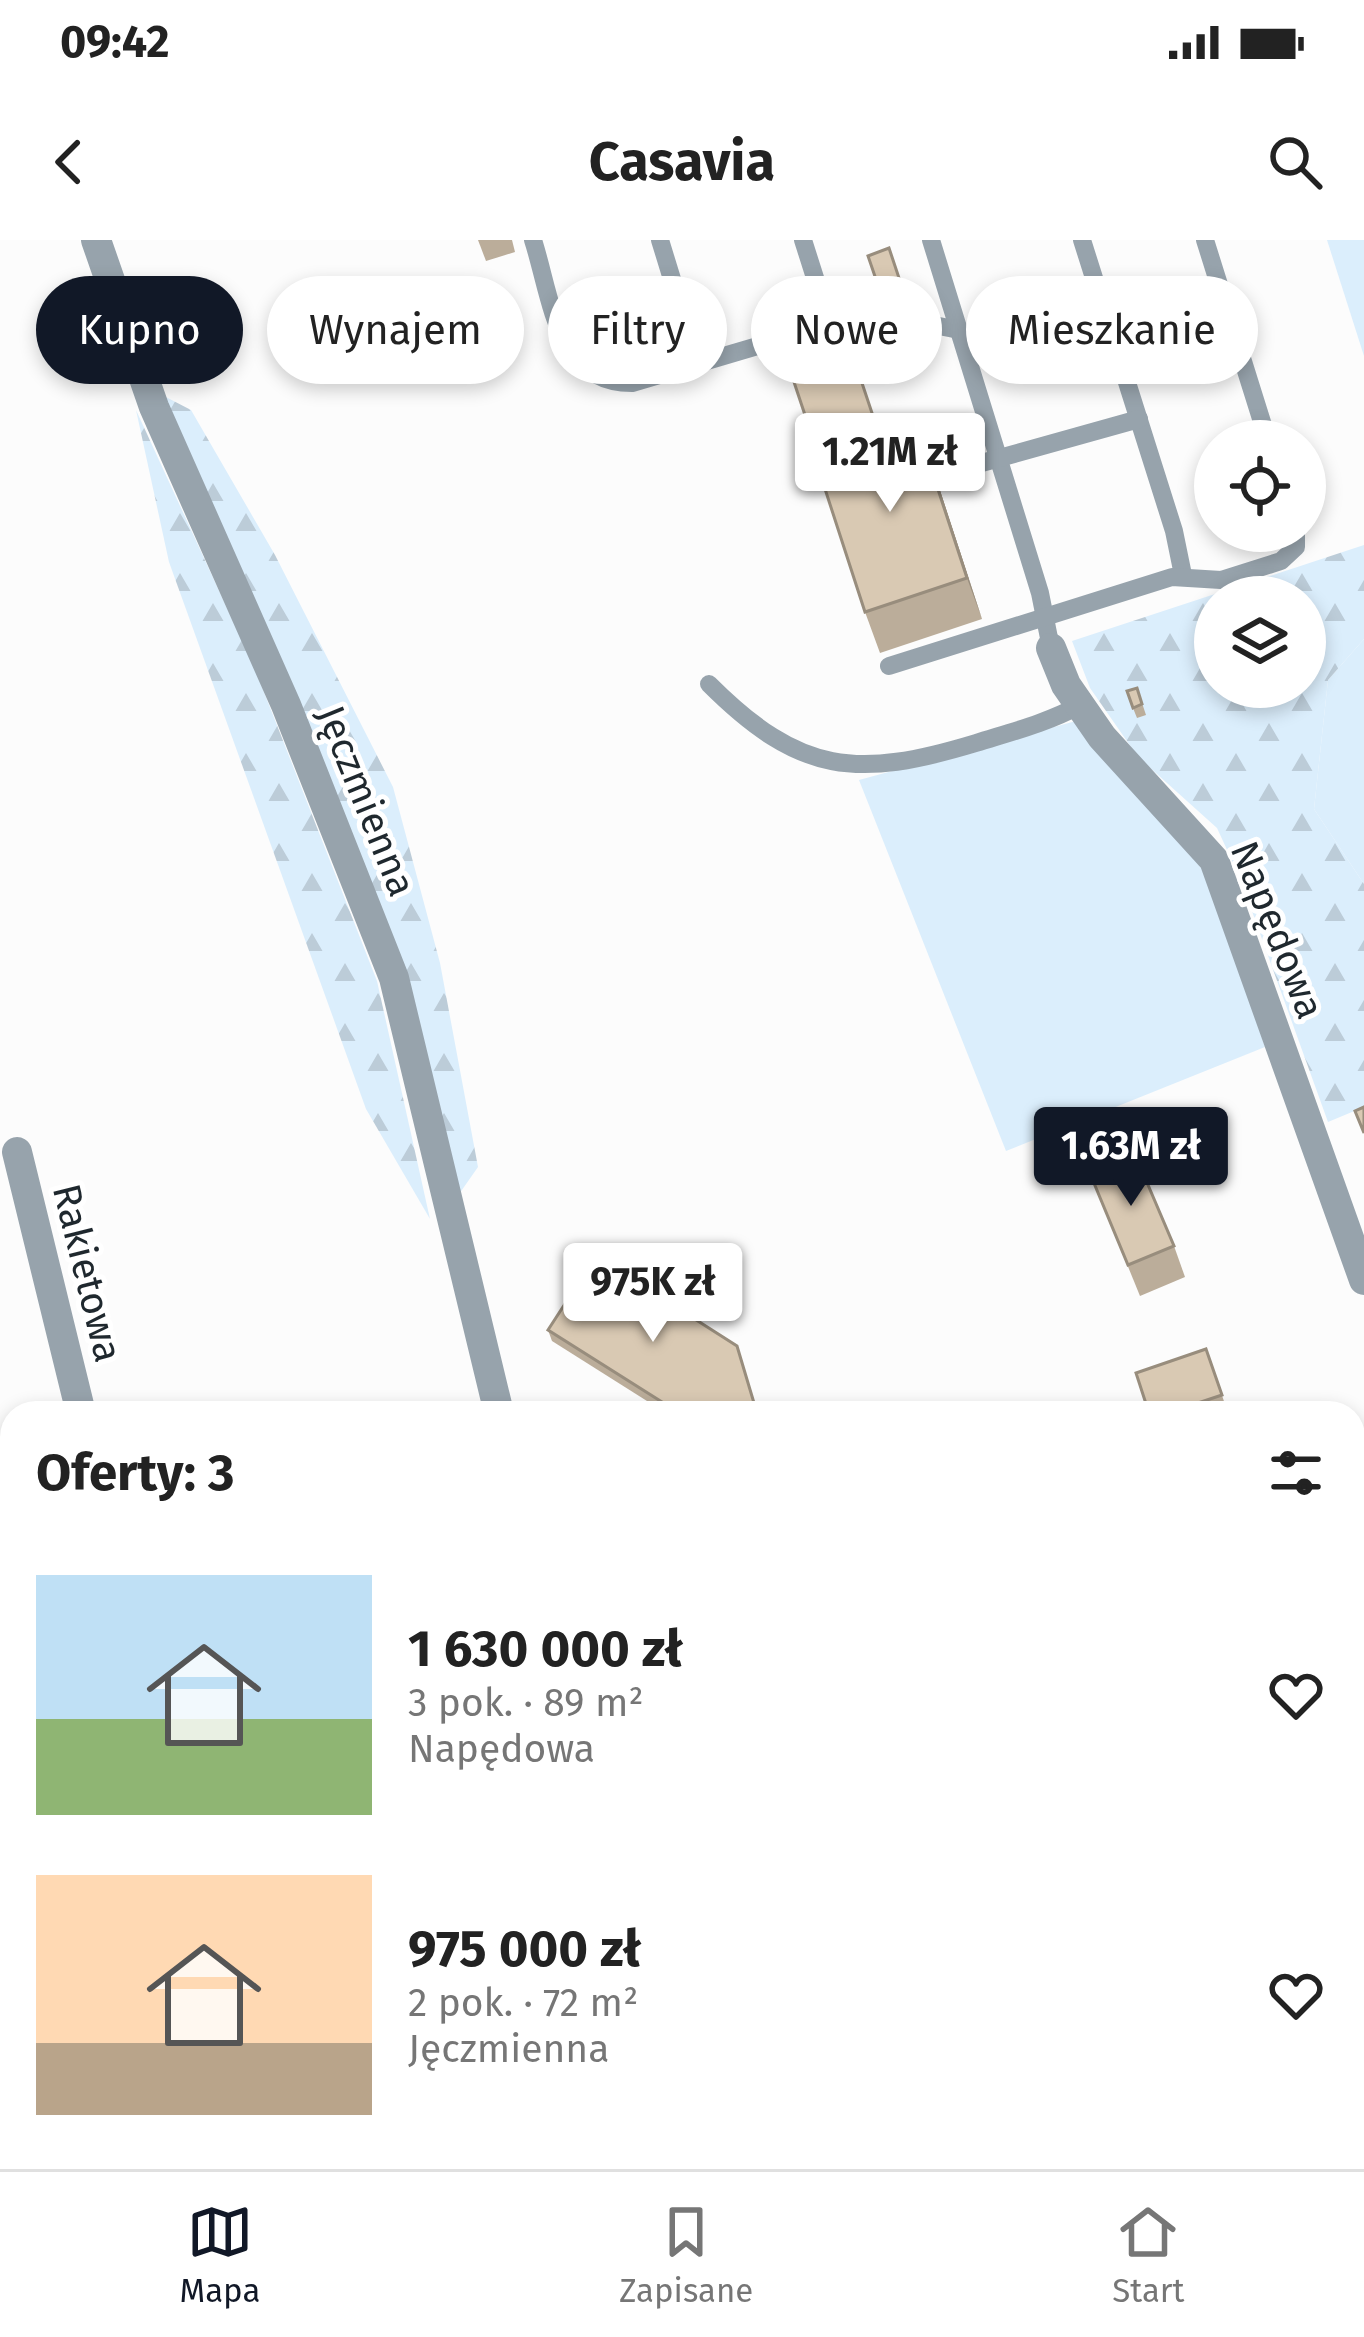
<!DOCTYPE html>
<html lang="pl">
<head>
<meta charset="utf-8">
<style>
	:root { --surface:#fff; --page:#f6f6f6; --text:#222; --muted:#767676; --line:#e0e0e0; --accent:#111827 }
	body { margin:0; font-family:"Fira Sans",sans-serif; background:var(--page); color:var(--text); height:100vh; display:flex; flex-direction:column; font-size:45px; white-space:nowrap }
	* { box-sizing:border-box; margin:0 }
	p { font-size:39px; color:var(--muted) }
	.icon { flex:none; width:66px; height:66px; fill:none; stroke:currentColor; stroke-width:2; stroke-linecap:round; stroke-linejoin:round }
	.map { position:relative; flex:1; overflow:hidden }
	.drawer { position:absolute; left:0px; top:1161px; width:1365px; height:768px; display:flex; flex-direction:column; background:var(--surface); border-radius:36px 36px 0 0; box-shadow:0 6px 18px #0003 }
	.drawer>* { flex:none }
	.top-card { position:absolute; left:36px; top:36px; width:1293px; height:108px; display:flex; gap:24px }
	.buttons { position:absolute; left:1194px; top:180px; display:grid; gap:24px }
	.buttons a { display:grid; place-items:center; width:132px; height:132px; border-radius:50%; background:var(--surface); box-shadow:0 6px 18px #0003; font-size:60px }
	.price { position:absolute; translate:-50% -102px; padding:0 27px; border-radius:12px; background:#fff; color:#222; font-size:39px; line-height:78px; filter:drop-shadow(0 3px 6px #0008) }
	.price::after { content:''; position:absolute; left:50%; top:72px; width:36px; height:27px; margin-left:-18px; background:inherit; clip-path:polygon(0 0,100% 0,50% 100%) }
	.price.selected { background:var(--accent); color:#fff }
	ul { padding:0; list-style:none }
	li { display:flex; align-items:center; gap:36px; height:300px; padding:0 36px }
	li span { display:grid; place-items:center; flex:none; width:336px; height:240px; border-radius:0px; color:#555 }
	li>.icon { margin-inline-start:auto }
	span .icon { width:144px; height:144px; fill:#fffc; stroke-width:1 }
	li b { font-size:51px }
	h2 { display:flex; justify-content:space-between; align-items:center; height:144px; padding:0 36px; font-size:51px }
	.chip { padding:0 42px; border-radius:54px; background:var(--surface); box-shadow:0 6px 18px #0003; font-size:42px; line-height:108px }
	.chip.selected { background:var(--accent); color:#fff }
	.status { display:flex; justify-content:space-between; align-items:center; height:84px; padding:0 60px; background:var(--surface); direction:ltr }
	.status svg { height:33px; fill:currentColor }
	header { display:flex; justify-content:space-between; align-items:center; height:156px; padding:0 36px; background:var(--surface); font-size:54px; font-weight:700 }
	.tabs { display:flex; justify-content:space-around; align-items:center; height:168px; border-top:3px solid var(--line); background:var(--surface); font-size:33px; color:var(--muted) }
	.tabs a { display:grid; justify-items:center; gap:6px }
	.tabs .selected { color:var(--accent) }
	.map>svg:first-child { display:block }
</style>
</head>
<body>
<div class="status"><b>09:42</b><svg viewBox="0 0 49 12"><path d="M0 12V9h3v3zM5 12V6h3v6zM10 12V3h3v9zM15 12V0h3v12zM26 1h20v11H26zM47 4h2v5h-2z"/></svg></div>
<header><svg class="icon" aria-label="back" viewBox="0 0 24 24"><path d="M15 5l-7 7 7 7"/></svg>Casavia<svg class="icon" aria-label="search" viewBox="0 0 24 24"><circle cx="10" cy="10" r="6"/><path d="M15 15l6 6"/></svg></header>
<div class="map">
<svg width="1364" height="1929" viewBox="0 0 1364 1929">
	<defs>
		<pattern id="forest-firs" width="22" height="20" patternUnits="userSpaceOnUse" patternTransform="scale(3)"><rect width="22" height="20" fill="#dbeefc"/><path d="M5 1l3.5 6h-7zM16 11l3.5 6h-7z" fill="#bcccd8"/></pattern>
	</defs>
	<rect width="100%" height="100%" fill="#fcfcfc"/>
	<polygon fill="#e8f4fd" points="846,1917 1112,1917 1115,1929 800,1929"/>
	<g fill="#dbeefc">
		<polygon points="1327,0 1364,0 1364,116"/>
		<polygon points="1364,399 1364,644 1314,569 1328,440"/>
		<polygon points="1076,481 1170,586 1208,637 1265,807 1006,911 859,540"/>
	</g>
	<g fill="url(#forest-firs)" fill-rule="evenodd">
		<polygon points="162,155 191,170 275,315 393,547 440,723 478,927 457,957 402,730"/>
		<polygon points="136,170 255,429 377,741 430,979 366,869 169,322"/>
		<path d="M 1364,305 L 1364,399 L 1328,440 L 1314,569 L 1364,644 L 1364,867 L 1328,882 L 1240,638 L 1217,588 L 1138,517 L 1090,448 L 1072,401 ZM 1215,357 L 1305,357 L 1305,447 L 1215,447 Z"/>
	</g>
	<g fill="none" stroke-linecap="round" stroke-linejoin="round">
		<g stroke="#97a3ac" stroke-width="18">
			<path d="M 533,0 C 552,59 556,143 632,143 L 853,78 L 904,79 L 959,90"/>
			<polyline points="660,0 698,124"/>
			<polyline points="803,0 830,85"/>
			<polyline points="931,0 1040,353 1051,408"/>
			<polyline points="1082,0 1174,291 1183,335"/>
			<polyline points="1205,0 1268,201"/>
			<polyline points="942,234 1139,179"/>
			<polyline points="889,426 1172,337 1221,340 1281,321 1296,307 1296,291"/>
			<path d="M 709,444 C 800,535 857,539 976,503 C 1011,492 1047,483 1080,465"/>
			<polyline points="0,1386 12,1438"/>
			<polyline points="140,1917 144,1929"/>
			<polyline points="948,1917 951,1929"/>
		</g>
		<g stroke="#97a3ac" stroke-width="30">
			<polyline points="96,0 154,167 286,465 394,738 499,1173"/>
			<polyline points="1051,408 1066,445 1102,497 1214,620 1364,1040"/>
			<polyline points="17,912 81,1173"/>
			<polyline points="271,1917 274,1929"/>
			<polyline points="1125,1917 1128,1929"/>
		</g>
		<g stroke="#687985" stroke-width="30">
			<polyline points="1353,1738 1364,1735"/>
			<polyline points="636,1929 680,1917"/>
		</g>
	</g>
	<g fill="#bbad9a">
		<polygon points="478,0 512,0 515,12 486,21"/>
		<polygon points="889,8 906,57 885,65 868,16"/>
		<polygon points="846,94 879,191 930,220 982,379 880,413 865,372 817,211"/>
		<polygon points="1137,448 1146,475 1137,478 1133,468"/>
		<polygon points="1089,931 1174,1006 1185,1037 1140,1056"/>
		<polygon points="548,1090 737,1106 666,1173 552,1101"/>
		<polygon points="1206,1109 1228,1173 1149,1173"/>
		<polygon points="0,1631 12,1668 12,1725 0,1729"/>
		<polygon points="1353,1808 1364,1816 1364,1900 1353,1904"/>
		<polygon points="0,1817 12,1856 12,1864 0,1868"/>
	</g>
	<g fill="#988d7d">
		<polygon points="915,179 930,220 982,379 967,338"/>
		<polygon points="0,1631 12,1668 12,1677 0,1636"/>
	</g>
	<g fill="#d9c9b3" stroke="#988d7d" stroke-width="3">
		<polygon points="889,8 902,47 881,54 868,16"/>
		<polygon points="835,62 878,191 817,211 774,82"/>
		<polygon points="915,179 967,338 865,372 813,212"/>
		<polygon points="1137,448 1142,464 1133,468 1127,451"/>
		<polygon points="1364,867 1364,893 1355,871"/>
		<polygon points="1134,912 1174,1006 1128,1025 1089,931"/>
		<polygon points="596,1016 737,1106 757,1173 666,1173 662,1162 548,1090"/>
		<polygon points="1206,1109 1222,1155 1168,1173 1149,1173 1136,1133"/>
		<polygon points="12,1236 12,1291 11,1291 0,1248 0,1239"/>
		<polygon points="0,1636 12,1677 12,1679 0,1683"/>
		<polygon points="1360,1806 1364,1819 1364,1865 1353,1868 1353,1808"/>
		<polygon points="0,1821 6,1842 0,1844"/>
		<polygon points="826,1917 891,1917 894,1929 782,1929"/>
		<polygon points="1155,1917 1169,1917 1172,1929 1143,1929 1141,1921"/>
	</g>
	<g text-anchor="middle" dominant-baseline="central" stroke-width="10" stroke-linejoin="round" paint-order="stroke">
		<g font-size="39" fill="#1f282e" stroke="#fff">
			<text transform="translate(366 561) rotate(68)">Jęczmienna</text>
			<text transform="translate(1277 690) rotate(68)">Napędowa</text>
			<text transform="translate(87 1033) rotate(76)">Rakietowa</text>
		</g>
	</g>
</svg>
<div class="buttons">
<a><svg class="icon" aria-label="locate" viewBox="0 0 24 24"><circle cx="12" cy="12" r="6"/><path d="M12 2v4M12 18v4M2 12h4M18 12h4"/></svg></a>
<a><svg class="icon" aria-label="layers" viewBox="0 0 24 24"><path d="M12 4l9 5-9 5-9-5zM3 14l9 5 9-5"/></svg></a>
</div>
<b class="price" style="left:890px;top:275px">1.21M zł</b>
<b class="price selected" style="left:1131px;top:969px">1.63M zł</b>
<b class="price" style="left:653px;top:1105px">975K zł</b>
<div class="top-card">
<a class="chip selected">Kupno</a>
<a class="chip">Wynajem</a>
<a class="chip">Filtry</a>
<a class="chip">Nowe</a>
<a class="chip">Mieszkanie</a>
</div>
<section class="drawer">
<h2>Oferty: 3<svg class="icon" aria-label="filters" viewBox="0 0 24 24"><path d="M4 7h16M4 17h16"/><circle cx="9" cy="7" r="2"/><circle cx="15" cy="17" r="2"/></svg></h2>
<ul>
<li><span style="background:linear-gradient(#bfe0f5 60%,#8fb573 0)"><svg class="icon" aria-label="home" viewBox="0 0 24 24"><path d="M3 11l9-7 9 7M6 9v11h12V9"/></svg></span><div><b>1 630 000 zł</b><p>3 pok. · 89 m²</p><p>Napędowa</p></div><svg class="icon" aria-label="heart" viewBox="0 0 24 24"><path d="M12 20l-8-8c-3-5 5-10 8-4 3-6 11-1 8 4z"/></svg></li>
<li><span style="background:linear-gradient(#ffd9b3 70%,#b9a48a 0)"><svg class="icon" aria-label="home" viewBox="0 0 24 24"><path d="M3 11l9-7 9 7M6 9v11h12V9"/></svg></span><div><b>975 000 zł</b><p>2 pok. · 72 m²</p><p>Jęczmienna</p></div><svg class="icon" aria-label="heart" viewBox="0 0 24 24"><path d="M12 20l-8-8c-3-5 5-10 8-4 3-6 11-1 8 4z"/></svg></li>
</ul>
</section>
</div>
<nav class="tabs">
<a class="selected"><svg class="icon" aria-label="map" viewBox="0 0 24 24"><path d="M3 6l6-2 6 2 6-2v14l-6 2-6-2-6 2zM9 4v14M15 6v14"/></svg>Mapa</a>
<a><svg class="icon" aria-label="saved" viewBox="0 0 24 24"><path d="M7 4h10v16l-5-4-5 4z"/></svg>Zapisane</a>
<a><svg class="icon" aria-label="home" viewBox="0 0 24 24"><path d="M3 11l9-7 9 7M6 9v11h12V9"/></svg>Start</a>
</nav>
</body>
</html>
